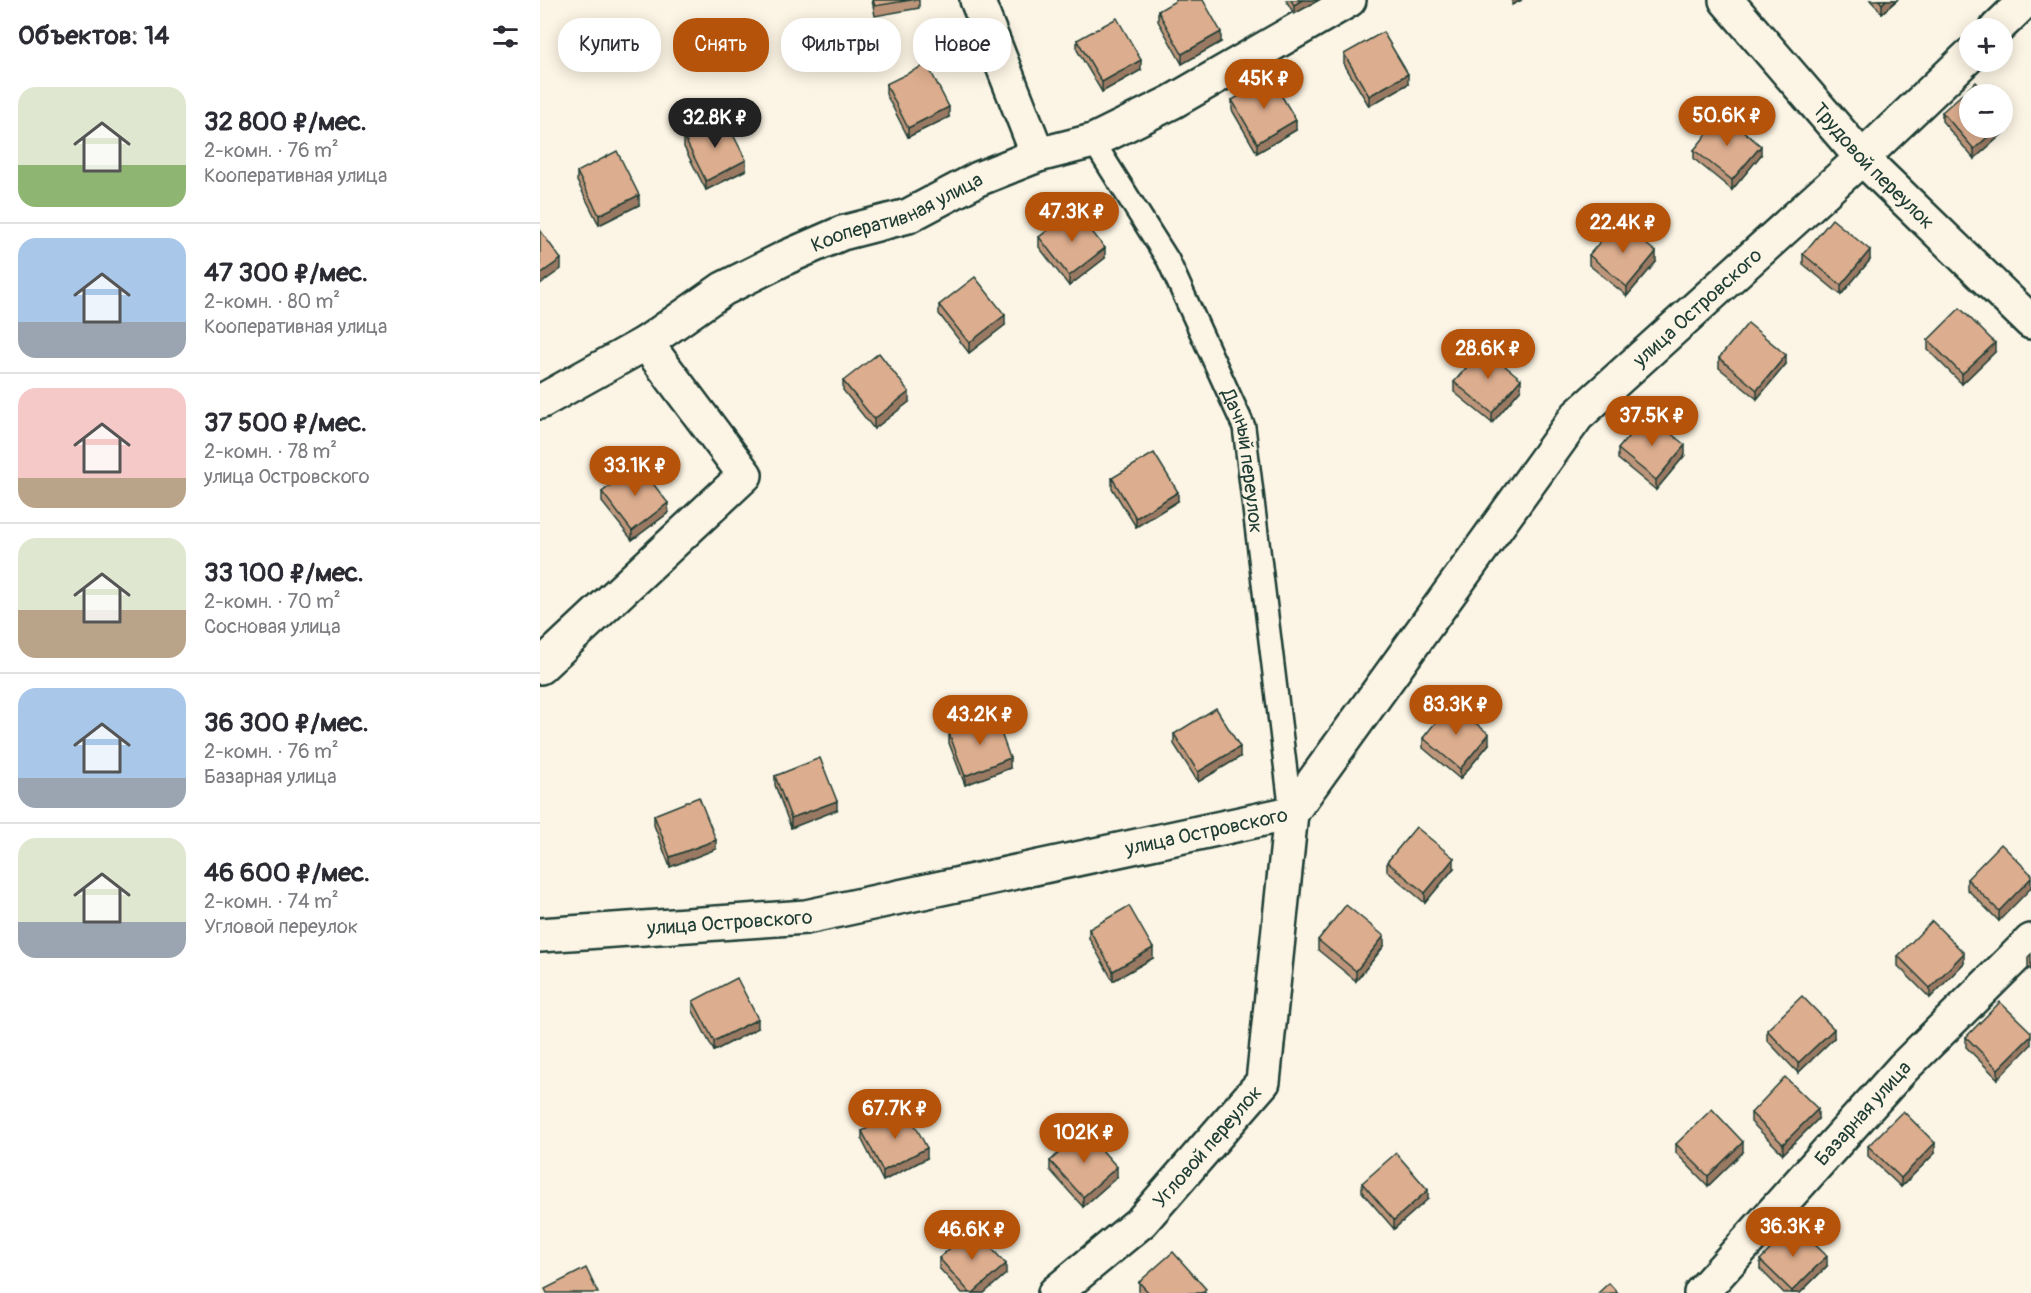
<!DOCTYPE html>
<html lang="ru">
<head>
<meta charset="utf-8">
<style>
	:root { --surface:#fff; --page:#f7f7f7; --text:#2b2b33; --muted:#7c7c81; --line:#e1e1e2; --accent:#b45309 }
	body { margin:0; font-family:Pangolin,sans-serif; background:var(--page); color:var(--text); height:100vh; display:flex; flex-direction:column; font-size:22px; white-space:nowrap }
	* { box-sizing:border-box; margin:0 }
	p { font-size:20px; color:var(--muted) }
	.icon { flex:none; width:33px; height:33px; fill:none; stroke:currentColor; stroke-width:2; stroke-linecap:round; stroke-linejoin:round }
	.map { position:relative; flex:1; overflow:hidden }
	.side { display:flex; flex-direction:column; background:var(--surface); width:540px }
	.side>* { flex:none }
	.banner { position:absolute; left:18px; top:18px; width:570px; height:54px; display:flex; gap:12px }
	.controls { position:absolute; left:1419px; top:18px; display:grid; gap:12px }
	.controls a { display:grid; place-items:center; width:54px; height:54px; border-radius:50%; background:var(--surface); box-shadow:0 3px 15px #0003; font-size:30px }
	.price { position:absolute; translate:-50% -51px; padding:0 14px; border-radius:21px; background:var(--accent); color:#fff; font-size:20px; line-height:39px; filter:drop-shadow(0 2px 3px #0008) }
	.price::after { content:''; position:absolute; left:50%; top:36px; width:18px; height:14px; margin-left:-9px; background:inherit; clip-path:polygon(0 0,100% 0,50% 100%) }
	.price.current { background:#222; color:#fff }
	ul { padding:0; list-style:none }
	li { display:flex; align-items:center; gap:18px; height:150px; padding:0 18px }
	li+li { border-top:2px solid var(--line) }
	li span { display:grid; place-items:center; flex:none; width:168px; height:120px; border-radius:18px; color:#555 }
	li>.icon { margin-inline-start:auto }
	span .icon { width:72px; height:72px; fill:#fffc; stroke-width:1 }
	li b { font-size:26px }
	h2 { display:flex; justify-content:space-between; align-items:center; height:72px; padding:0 18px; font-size:26px }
	.pill { padding:0 21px; border-radius:24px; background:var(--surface); box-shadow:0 3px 15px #0003; font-size:21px; line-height:54px }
	.pill.current { background:var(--accent); color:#fff }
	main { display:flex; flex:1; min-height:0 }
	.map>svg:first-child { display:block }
</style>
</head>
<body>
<main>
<section class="side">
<h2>Объектов: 14<svg class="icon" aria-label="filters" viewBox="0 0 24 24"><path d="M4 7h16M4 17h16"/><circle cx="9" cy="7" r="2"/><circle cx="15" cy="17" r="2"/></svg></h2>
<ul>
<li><span style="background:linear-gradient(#dfe7d0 65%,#8fb573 0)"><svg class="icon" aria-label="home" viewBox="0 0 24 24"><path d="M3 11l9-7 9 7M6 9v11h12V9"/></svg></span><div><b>32 800 ₽/мес.</b><p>2-комн. · 76 m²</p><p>Кооперативная улица</p></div></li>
<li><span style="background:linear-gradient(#a9c7e8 70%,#9aa5b1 0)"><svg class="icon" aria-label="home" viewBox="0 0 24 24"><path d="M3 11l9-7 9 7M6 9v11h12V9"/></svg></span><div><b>47 300 ₽/мес.</b><p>2-комн. · 80 m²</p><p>Кооперативная улица</p></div></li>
<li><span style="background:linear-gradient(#f6c9c9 75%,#b9a48a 0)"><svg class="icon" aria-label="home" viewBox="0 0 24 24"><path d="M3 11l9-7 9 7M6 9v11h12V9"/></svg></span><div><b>37 500 ₽/мес.</b><p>2-комн. · 78 m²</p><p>улица Островского</p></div></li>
<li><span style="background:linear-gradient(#dfe7d0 60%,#b9a48a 0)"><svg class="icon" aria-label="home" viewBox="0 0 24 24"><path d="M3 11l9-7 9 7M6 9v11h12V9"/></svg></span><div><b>33 100 ₽/мес.</b><p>2-комн. · 70 m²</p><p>Сосновая улица</p></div></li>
<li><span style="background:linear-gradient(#a9c7e8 75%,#9aa5b1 0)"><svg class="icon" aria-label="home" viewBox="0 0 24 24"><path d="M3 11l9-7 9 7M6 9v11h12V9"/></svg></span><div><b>36 300 ₽/мес.</b><p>2-комн. · 76 m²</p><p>Базарная улица</p></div></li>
<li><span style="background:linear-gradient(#dfe7d0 70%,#9aa5b1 0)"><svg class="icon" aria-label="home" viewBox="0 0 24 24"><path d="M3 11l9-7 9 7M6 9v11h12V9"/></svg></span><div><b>46 600 ₽/мес.</b><p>2-комн. · 74 m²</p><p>Угловой переулок</p></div></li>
</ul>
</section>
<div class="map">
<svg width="1491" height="1293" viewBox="0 0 1491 1293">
	<rect width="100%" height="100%" fill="#fcf5e5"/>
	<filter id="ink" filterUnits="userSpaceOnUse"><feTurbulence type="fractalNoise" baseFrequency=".0167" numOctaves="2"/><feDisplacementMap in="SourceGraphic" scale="12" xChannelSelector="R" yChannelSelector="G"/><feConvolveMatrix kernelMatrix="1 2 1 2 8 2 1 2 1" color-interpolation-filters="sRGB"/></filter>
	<g filter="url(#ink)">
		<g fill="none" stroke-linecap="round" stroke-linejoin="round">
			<defs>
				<g id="service">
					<path id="s1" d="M 553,141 L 628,260 L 704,427 L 751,813"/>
				</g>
				<g id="minor">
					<polyline points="437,0 498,155"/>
					<path id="s2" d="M 1186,0 L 1322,158 L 1491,322"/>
					<polyline points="1457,28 1486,0"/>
					<path id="s3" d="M 0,402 L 106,343 L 183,289 L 247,257 L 302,233 L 368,216 L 438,179 L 498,155 L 553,141 L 632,102 L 809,0"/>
					<polyline points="0,667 205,475 106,343"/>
					<path id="s4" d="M 0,935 L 266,917 L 751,813 L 1037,416 L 1322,158 L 1430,55"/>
					<path id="s5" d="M 515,1293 L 602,1221 L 723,1082 L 751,813"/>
					<path id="s6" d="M 1161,1293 L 1363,1068 L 1491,941"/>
				</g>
			</defs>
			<use href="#service" stroke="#1f3d34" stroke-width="26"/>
			<use href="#minor" stroke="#1f3d34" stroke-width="38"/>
			<use href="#service" stroke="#fcf5e5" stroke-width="21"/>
			<use href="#minor" stroke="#fcf5e5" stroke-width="33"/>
		</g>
		<g fill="#bd957a" stroke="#1f3d34" stroke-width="1.5">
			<polygon points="332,0 379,0 379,8 335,16"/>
			<polygon points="746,0 779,0 754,14"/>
			<polygon points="1330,0 1357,0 1342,13"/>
			<polygon points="618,11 681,42 642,64 618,21"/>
			<polygon points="537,40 601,70 562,92 537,50"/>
			<polygon points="804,54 868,84 829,106 804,64"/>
			<polygon points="346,84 409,117 368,137 346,94"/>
			<polygon points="692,100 756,130 717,153 692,110"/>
			<polygon points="1402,112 1468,129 1434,159 1402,121"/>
			<polygon points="144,137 206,170 166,190 144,147"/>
			<polygon points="1154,150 1221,155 1192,190 1154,159"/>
			<polygon points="37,172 99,205 59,225 37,181"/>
			<polygon points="499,237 565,258 529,286 499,247"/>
			<polygon points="1263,254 1330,260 1301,295 1263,264"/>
			<polygon points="1049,255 1116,262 1087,296 1049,265"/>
			<polygon points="399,305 465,325 429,353 399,314"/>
			<polygon points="1388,340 1455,352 1422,384 1388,350"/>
			<polygon points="1179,358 1246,364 1217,399 1179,368"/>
			<polygon points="303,381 369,402 334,429 303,390"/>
			<polygon points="914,382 981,389 952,423 914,392"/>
			<polygon points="1078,449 1145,455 1116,490 1078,459"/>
			<polygon points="572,478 638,501 596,527 572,488"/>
			<polygon points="62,492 128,513 92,540 62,502"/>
			<polygon points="409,733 470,768 425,785 409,743"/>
			<polygon points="634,734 700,757 658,782 634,744"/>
			<polygon points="883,738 949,744 920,779 883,748"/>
			<polygon points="235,776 297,810 251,828 235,785"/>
			<polygon points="114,815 176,849 130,867 114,825"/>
			<polygon points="847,862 914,868 885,903 847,871"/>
			<polygon points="1491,874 1459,921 1427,889 1427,879"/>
			<polygon points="549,929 613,958 573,981 549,938"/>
			<polygon points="778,940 844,946 816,981 778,950"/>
			<polygon points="1491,954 1491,970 1488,967 1488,957"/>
			<polygon points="1358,956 1424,963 1390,998 1358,966"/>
			<polygon points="153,1001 218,1028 174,1051 153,1011"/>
			<polygon points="1227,1030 1294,1038 1258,1073 1227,1040"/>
			<polygon points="1491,1032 1458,1079 1426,1047 1426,1037"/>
			<polygon points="1211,1113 1278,1119 1243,1154 1211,1122"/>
			<polygon points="322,1131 387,1158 343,1181 322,1140"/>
			<polygon points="1136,1144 1203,1152 1168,1186 1136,1153"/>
			<polygon points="1328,1146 1395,1153 1361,1187 1328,1156"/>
			<polygon points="510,1161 577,1177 543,1207 510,1170"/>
			<polygon points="822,1183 888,1199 854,1229 822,1192"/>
			<polygon points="399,1258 466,1274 444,1293 422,1293 399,1268"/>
			<polygon points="1220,1260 1287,1266 1260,1293 1244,1293 1220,1269"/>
			<polygon points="599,1282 666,1293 600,1293 599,1292"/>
		</g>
		<g fill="#9a7963" stroke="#1f3d34" stroke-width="1.5">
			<polygon points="762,0 779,0 754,14 754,5"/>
			<polygon points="972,0 982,0 972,5"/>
			<polygon points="1346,0 1357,0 1342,13 1342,4"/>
			<polygon points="681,32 681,42 642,64 642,54"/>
			<polygon points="601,60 601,70 562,92 562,82"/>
			<polygon points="868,74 868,84 829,106 829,96"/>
			<polygon points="409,107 409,117 368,137 368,128"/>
			<polygon points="1468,119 1468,129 1434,159 1434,149 1458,128 1462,128 1462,124"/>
			<polygon points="756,120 756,130 717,153 717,143"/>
			<polygon points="1221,146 1221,155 1192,190 1192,180"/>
			<polygon points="206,160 206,170 166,190 166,181"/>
			<polygon points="99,195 99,205 59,225 59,215"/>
			<polygon points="565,248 565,258 529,286 529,276"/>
			<polygon points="1330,250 1330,260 1301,295 1301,285"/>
			<polygon points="1116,252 1116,262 1087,296 1087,287"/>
			<polygon points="21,259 21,269 0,284 0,274"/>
			<polygon points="465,315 465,325 429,353 429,343"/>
			<polygon points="1455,343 1455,352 1422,384 1422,374"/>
			<polygon points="1246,355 1246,364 1217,399 1217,390"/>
			<polygon points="981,379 981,389 952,423 952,413"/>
			<polygon points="369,392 369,402 334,429 334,419"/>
			<polygon points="1145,445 1145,455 1116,490 1116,480"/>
			<polygon points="638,492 638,501 596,527 596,518"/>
			<polygon points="128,503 128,513 92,540 92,531"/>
			<polygon points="949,734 949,744 920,779 920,769"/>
			<polygon points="700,747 700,757 658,782 658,772"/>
			<polygon points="470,758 470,768 425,785 425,776"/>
			<polygon points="297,801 297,810 251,828 251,818"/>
			<polygon points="176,840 176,849 130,867 130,857"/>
			<polygon points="914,858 914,868 885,903 885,893"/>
			<polygon points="1491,878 1491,888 1459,921 1459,911"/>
			<polygon points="844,936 844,946 816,981 816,971"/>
			<polygon points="613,948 613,958 573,981 573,971"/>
			<polygon points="1424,953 1424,963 1390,998 1390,988"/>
			<polygon points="218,1019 218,1028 174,1051 174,1041"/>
			<polygon points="1294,1029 1294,1038 1258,1073 1258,1063"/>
			<polygon points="1491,1036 1491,1045 1458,1079 1458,1069"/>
			<polygon points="1278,1109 1278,1119 1243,1154 1243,1144"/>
			<polygon points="1203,1142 1203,1152 1168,1186 1168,1176"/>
			<polygon points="1395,1143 1395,1153 1361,1187 1361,1178"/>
			<polygon points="387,1148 387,1158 343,1181 343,1171"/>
			<polygon points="577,1167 577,1177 543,1207 543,1197"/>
			<polygon points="888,1190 888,1199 854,1229 854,1220"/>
			<polygon points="1287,1256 1287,1266 1260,1293 1252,1293 1252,1291"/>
			<polygon points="466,1264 466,1274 444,1293 433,1293"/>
		</g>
		<g fill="#dcad8e" stroke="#1f3d34" stroke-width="1.5">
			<polygon points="333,0 371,0 335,6"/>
			<polygon points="637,0 663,0 681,32 642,54 618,11"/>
			<polygon points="751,0 762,0 754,5"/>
			<polygon points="1339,0 1346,0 1342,4"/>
			<polygon points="577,18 601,60 562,82 537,40"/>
			<polygon points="843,32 868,74 829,96 804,54"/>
			<polygon points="387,64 409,107 368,128 346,84"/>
			<polygon points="731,78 756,120 717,143 692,100"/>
			<polygon points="1436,82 1446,94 1430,94 1430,128 1458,128 1434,149 1402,112"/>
			<polygon points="1462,113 1468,119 1462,124"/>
			<polygon points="1183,114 1221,146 1192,180 1154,150"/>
			<polygon points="184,117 206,160 166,181 144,137"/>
			<polygon points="77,151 99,195 59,215 37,172"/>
			<polygon points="535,210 565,248 529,276 499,237"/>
			<polygon points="1292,219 1330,250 1301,285 1263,254"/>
			<polygon points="1078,221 1116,252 1087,287 1049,255"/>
			<polygon points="0,230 21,259 0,274"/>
			<polygon points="435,277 465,315 429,343 399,305"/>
			<polygon points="1420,308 1455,343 1422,374 1388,340"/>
			<polygon points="1208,323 1246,355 1217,390 1179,358"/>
			<polygon points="943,348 981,379 952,413 914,382"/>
			<polygon points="339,353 369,392 334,419 303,381"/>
			<polygon points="1107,414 1145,445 1116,480 1078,449"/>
			<polygon points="614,453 638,492 596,518 572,478"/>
			<polygon points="98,464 128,503 92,531 62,492"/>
			<polygon points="911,703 949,734 920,769 883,738"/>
			<polygon points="676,708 700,747 658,772 634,734"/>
			<polygon points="455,716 470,758 425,776 409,733"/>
			<polygon points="280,758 297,801 251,818 235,776"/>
			<polygon points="159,797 176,840 130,857 114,815"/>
			<polygon points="876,827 914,858 885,893 847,862"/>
			<polygon points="1461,844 1491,874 1491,878 1459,911 1427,879"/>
			<polygon points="806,905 844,936 816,971 778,940"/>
			<polygon points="589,906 613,948 573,971 549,929"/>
			<polygon points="1392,921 1424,953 1390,988 1358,956"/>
			<polygon points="197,978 218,1019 174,1041 153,1001"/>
			<polygon points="1262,996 1294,1029 1258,1063 1227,1030"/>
			<polygon points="1460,1002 1491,1032 1491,1036 1458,1069 1426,1037"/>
			<polygon points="1245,1077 1278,1109 1243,1144 1211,1113"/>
			<polygon points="366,1108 387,1148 343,1171 322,1131"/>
			<polygon points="1172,1109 1203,1142 1168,1176 1136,1144"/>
			<polygon points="1363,1111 1395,1143 1361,1178 1328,1146"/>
			<polygon points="544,1130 577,1167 543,1197 510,1161"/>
			<polygon points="856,1153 888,1190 854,1220 822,1183"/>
			<polygon points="1254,1225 1287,1256 1252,1291 1220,1260"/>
			<polygon points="433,1228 466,1264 433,1293 430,1293 399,1258"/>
			<polygon points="633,1252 666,1289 661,1293 609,1293 599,1282"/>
			<polygon points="46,1268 58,1293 7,1293 5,1289"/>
			<polygon points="1069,1283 1078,1293 1058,1293"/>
		</g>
	</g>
	<g text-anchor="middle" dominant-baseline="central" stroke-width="5" stroke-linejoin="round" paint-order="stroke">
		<g font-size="20" fill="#1f3d34" stroke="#fcf5e5">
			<text stroke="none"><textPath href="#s2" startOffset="222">Трудовой переулок</textPath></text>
			<text stroke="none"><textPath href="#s3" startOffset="406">Кооперативная улица</textPath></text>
			<text stroke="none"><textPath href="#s4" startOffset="1414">улица Островского</textPath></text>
			<text stroke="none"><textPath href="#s1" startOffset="357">Дачный переулок</textPath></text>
			<text stroke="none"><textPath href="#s4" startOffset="676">улица Островского</textPath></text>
			<text stroke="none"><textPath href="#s4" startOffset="190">улица Островского</textPath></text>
			<text stroke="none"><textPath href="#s6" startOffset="242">Базарная улица</textPath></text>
			<text stroke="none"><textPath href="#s5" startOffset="212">Угловой переулок</textPath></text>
		</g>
	</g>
</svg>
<div class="controls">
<a>+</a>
<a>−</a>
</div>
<b class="price" style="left:724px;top:110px">45K ₽</b>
<b class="price" style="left:1187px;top:147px">50.6K ₽</b>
<b class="price current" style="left:175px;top:149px">32.8K ₽</b>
<b class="price" style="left:532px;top:243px">47.3K ₽</b>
<b class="price" style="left:1083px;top:254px">22.4K ₽</b>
<b class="price" style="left:948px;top:380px">28.6K ₽</b>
<b class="price" style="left:1112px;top:447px">37.5K ₽</b>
<b class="price" style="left:95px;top:497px">33.1K ₽</b>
<b class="price" style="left:916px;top:736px">83.3K ₽</b>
<b class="price" style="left:440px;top:746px">43.2K ₽</b>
<b class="price" style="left:355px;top:1140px">67.7K ₽</b>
<b class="price" style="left:544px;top:1164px">102K ₽</b>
<b class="price" style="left:1253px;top:1258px">36.3K ₽</b>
<b class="price" style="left:432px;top:1261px">46.6K ₽</b>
<div class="banner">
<a class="pill">Купить</a>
<a class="pill current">Снять</a>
<a class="pill">Фильтры</a>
<a class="pill">Новое</a>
</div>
</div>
</main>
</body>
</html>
